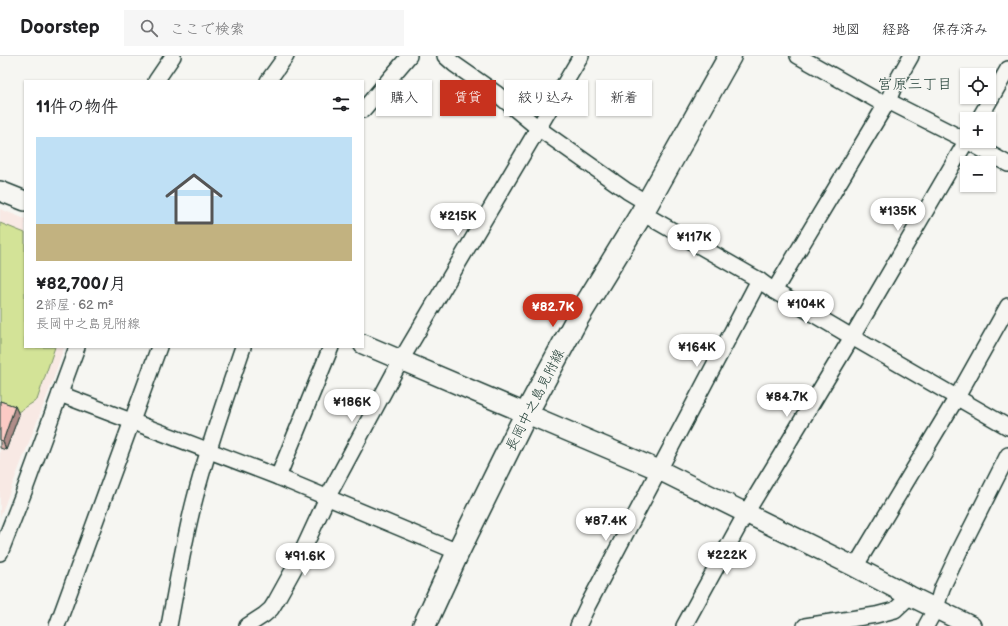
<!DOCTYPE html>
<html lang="ja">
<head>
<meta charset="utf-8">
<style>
	:root { --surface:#fff; --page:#f6f6f6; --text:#202124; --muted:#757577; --line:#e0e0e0; --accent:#c8321e }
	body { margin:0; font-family:"Balsamiq Sans","Klee One",sans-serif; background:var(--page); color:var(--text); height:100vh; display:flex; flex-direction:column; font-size:15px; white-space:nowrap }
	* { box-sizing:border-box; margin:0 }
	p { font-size:13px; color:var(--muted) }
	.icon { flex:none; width:22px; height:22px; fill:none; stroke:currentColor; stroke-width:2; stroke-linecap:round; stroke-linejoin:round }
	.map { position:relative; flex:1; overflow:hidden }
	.panel { position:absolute; left:24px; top:24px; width:340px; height:268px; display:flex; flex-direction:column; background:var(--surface); border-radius:0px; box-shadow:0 1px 3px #0004 }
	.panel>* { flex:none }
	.guide { position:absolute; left:376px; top:24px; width:380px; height:36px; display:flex; gap:8px }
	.controls { position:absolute; left:960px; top:12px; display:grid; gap:8px }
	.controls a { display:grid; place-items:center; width:36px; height:36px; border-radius:0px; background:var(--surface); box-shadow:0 1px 3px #0004; font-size:20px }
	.price { position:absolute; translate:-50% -34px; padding:0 9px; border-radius:14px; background:#fff; color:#222; font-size:13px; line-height:26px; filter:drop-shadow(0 1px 2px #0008) }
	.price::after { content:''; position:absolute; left:50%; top:24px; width:12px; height:9px; margin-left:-6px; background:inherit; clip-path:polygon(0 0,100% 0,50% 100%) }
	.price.current { background:var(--accent); color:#fff }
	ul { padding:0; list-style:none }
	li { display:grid; align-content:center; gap:8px; height:212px; padding:0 12px }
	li+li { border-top:1px solid var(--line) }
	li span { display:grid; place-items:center; height:124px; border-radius:0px; color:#555 }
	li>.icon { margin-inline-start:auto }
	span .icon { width:72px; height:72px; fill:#fffc; stroke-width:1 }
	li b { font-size:17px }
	h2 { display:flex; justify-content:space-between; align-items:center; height:48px; padding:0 12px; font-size:17px }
	.chip { padding:0 14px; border-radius:0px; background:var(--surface); box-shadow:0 1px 3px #0004; font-size:14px; line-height:36px }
	.chip.current { background:var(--accent); color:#fff }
	header { display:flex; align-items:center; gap:24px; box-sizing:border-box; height:56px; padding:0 20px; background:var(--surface); border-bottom:1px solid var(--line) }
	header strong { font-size:19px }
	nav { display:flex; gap:22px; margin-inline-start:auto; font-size:14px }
	.search { width:280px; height:36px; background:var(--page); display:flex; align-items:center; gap:10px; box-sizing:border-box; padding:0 14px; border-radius:0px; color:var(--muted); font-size:15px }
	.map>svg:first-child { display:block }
</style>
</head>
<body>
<header>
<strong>Doorstep</strong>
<div class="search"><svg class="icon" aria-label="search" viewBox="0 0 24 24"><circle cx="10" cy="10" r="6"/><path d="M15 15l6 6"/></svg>ここで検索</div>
<nav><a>地図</a><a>経路</a><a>保存済み</a></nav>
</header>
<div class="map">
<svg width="1008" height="570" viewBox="0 0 1008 570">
	<rect width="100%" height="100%" fill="#f6f6f2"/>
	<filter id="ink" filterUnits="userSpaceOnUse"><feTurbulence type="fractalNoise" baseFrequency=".025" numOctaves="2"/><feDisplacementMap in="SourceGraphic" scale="8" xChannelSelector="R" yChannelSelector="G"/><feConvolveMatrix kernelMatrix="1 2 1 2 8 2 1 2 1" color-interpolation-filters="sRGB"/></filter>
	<g filter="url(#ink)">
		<polygon fill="#f8e9e4" points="0,153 25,163 25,291 64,291 52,327 0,461"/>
		<polygon fill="#d3e397" stroke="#799066" points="0,167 25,177 25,291 55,291 37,344 18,356 0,349"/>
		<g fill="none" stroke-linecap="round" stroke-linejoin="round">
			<defs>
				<g id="minor">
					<polyline points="445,0 454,8 497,38 538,72 627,135 647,147"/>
					<polyline points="798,0 878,45 888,45 967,85 1008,108"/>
					<polyline points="156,25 173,0"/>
					<polyline points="268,25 286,0"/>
					<polyline points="363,54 409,0"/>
					<polyline points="979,63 1008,13"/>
					<polyline points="642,157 759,224 774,235 852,281 1008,371"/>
					<polyline points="774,235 888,45 895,28 911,0"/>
					<polyline points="60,338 278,421 458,496"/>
					<polyline points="278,421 331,291"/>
					<polyline points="0,497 25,433 77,291"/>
					<polyline points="855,511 957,341 1008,250"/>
					<polyline points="57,570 159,291"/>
					<path d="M 169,570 C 177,527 184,484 195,442 C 208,391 226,341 243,291"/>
					<polyline points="247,570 264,559 271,553 276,545 297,507 327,442 401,304 581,0"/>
					<polyline points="578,570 588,549 759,224"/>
					<polyline points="684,570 746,457 852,281 967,84"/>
					<polyline points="805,570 876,559 895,554 910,540"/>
					<polyline points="926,570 936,552 942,532 960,494 1008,399"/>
				</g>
				<g id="tertiary">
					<polyline points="0,135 25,145"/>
					<polyline points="363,288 659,414 855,511 910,540 971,570"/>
				</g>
				<polyline id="secondary" points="424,570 458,496 526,358 577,263 642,157 730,0"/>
			</defs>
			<use href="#minor" stroke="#1f3d34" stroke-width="18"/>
			<use href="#tertiary" stroke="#1f3d34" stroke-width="22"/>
			<use href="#secondary" stroke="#1f3d34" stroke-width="25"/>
			<use href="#minor" stroke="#f6f6f2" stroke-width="15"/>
			<use href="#tertiary" stroke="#f6f6f2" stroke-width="19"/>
			<use href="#secondary" stroke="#f6f6f2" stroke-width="22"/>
		</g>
		<polygon fill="#d8aea9" stroke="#1f3d34" points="0,345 15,350 19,359 6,394 0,392"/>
		<polygon fill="#b08d89" stroke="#1f3d34" points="15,350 19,359 6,394 3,385"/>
		<polygon fill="#fbcac4" stroke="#1f3d34" points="0,345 15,350 3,385 0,384"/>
	</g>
	<g text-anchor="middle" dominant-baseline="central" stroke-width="3" stroke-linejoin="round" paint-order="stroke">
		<g font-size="14" fill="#1f3d34" stroke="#f6f6f2">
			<text transform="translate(535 344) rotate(-63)">長岡中之島見附線</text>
		</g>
		<g font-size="15" fill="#1f3d34" stroke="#f6f6f2">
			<text x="915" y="28">宮原三丁目</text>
		</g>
	</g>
</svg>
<div class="controls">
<a><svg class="icon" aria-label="locate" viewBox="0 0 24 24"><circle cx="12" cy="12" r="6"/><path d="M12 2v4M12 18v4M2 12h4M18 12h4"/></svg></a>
<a>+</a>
<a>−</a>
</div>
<b class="price" style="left:898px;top:176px">¥135K</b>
<b class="price" style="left:458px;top:181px">¥215K</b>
<b class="price" style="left:694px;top:202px">¥117K</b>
<b class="price" style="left:806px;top:269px">¥104K</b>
<b class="price current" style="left:553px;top:272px">¥82.7K</b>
<b class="price" style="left:697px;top:312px">¥164K</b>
<b class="price" style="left:787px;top:362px">¥84.7K</b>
<b class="price" style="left:352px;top:367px">¥186K</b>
<b class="price" style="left:606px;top:486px">¥87.4K</b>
<b class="price" style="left:727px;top:520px">¥222K</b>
<b class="price" style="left:305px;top:521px">¥91.6K</b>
<div class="guide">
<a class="chip">購入</a>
<a class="chip current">賃貸</a>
<a class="chip">絞り込み</a>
<a class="chip">新着</a>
</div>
<section class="panel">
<h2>11件の物件<svg class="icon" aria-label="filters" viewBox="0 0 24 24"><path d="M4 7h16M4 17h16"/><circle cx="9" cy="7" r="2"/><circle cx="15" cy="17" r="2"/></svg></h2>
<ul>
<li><span style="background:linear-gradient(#bfe0f5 70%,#c2b280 0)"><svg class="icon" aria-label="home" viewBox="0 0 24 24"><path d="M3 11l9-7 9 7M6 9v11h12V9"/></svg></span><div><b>¥82,700/月</b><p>2部屋 · 62 m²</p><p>長岡中之島見附線</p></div></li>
</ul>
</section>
</div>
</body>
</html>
